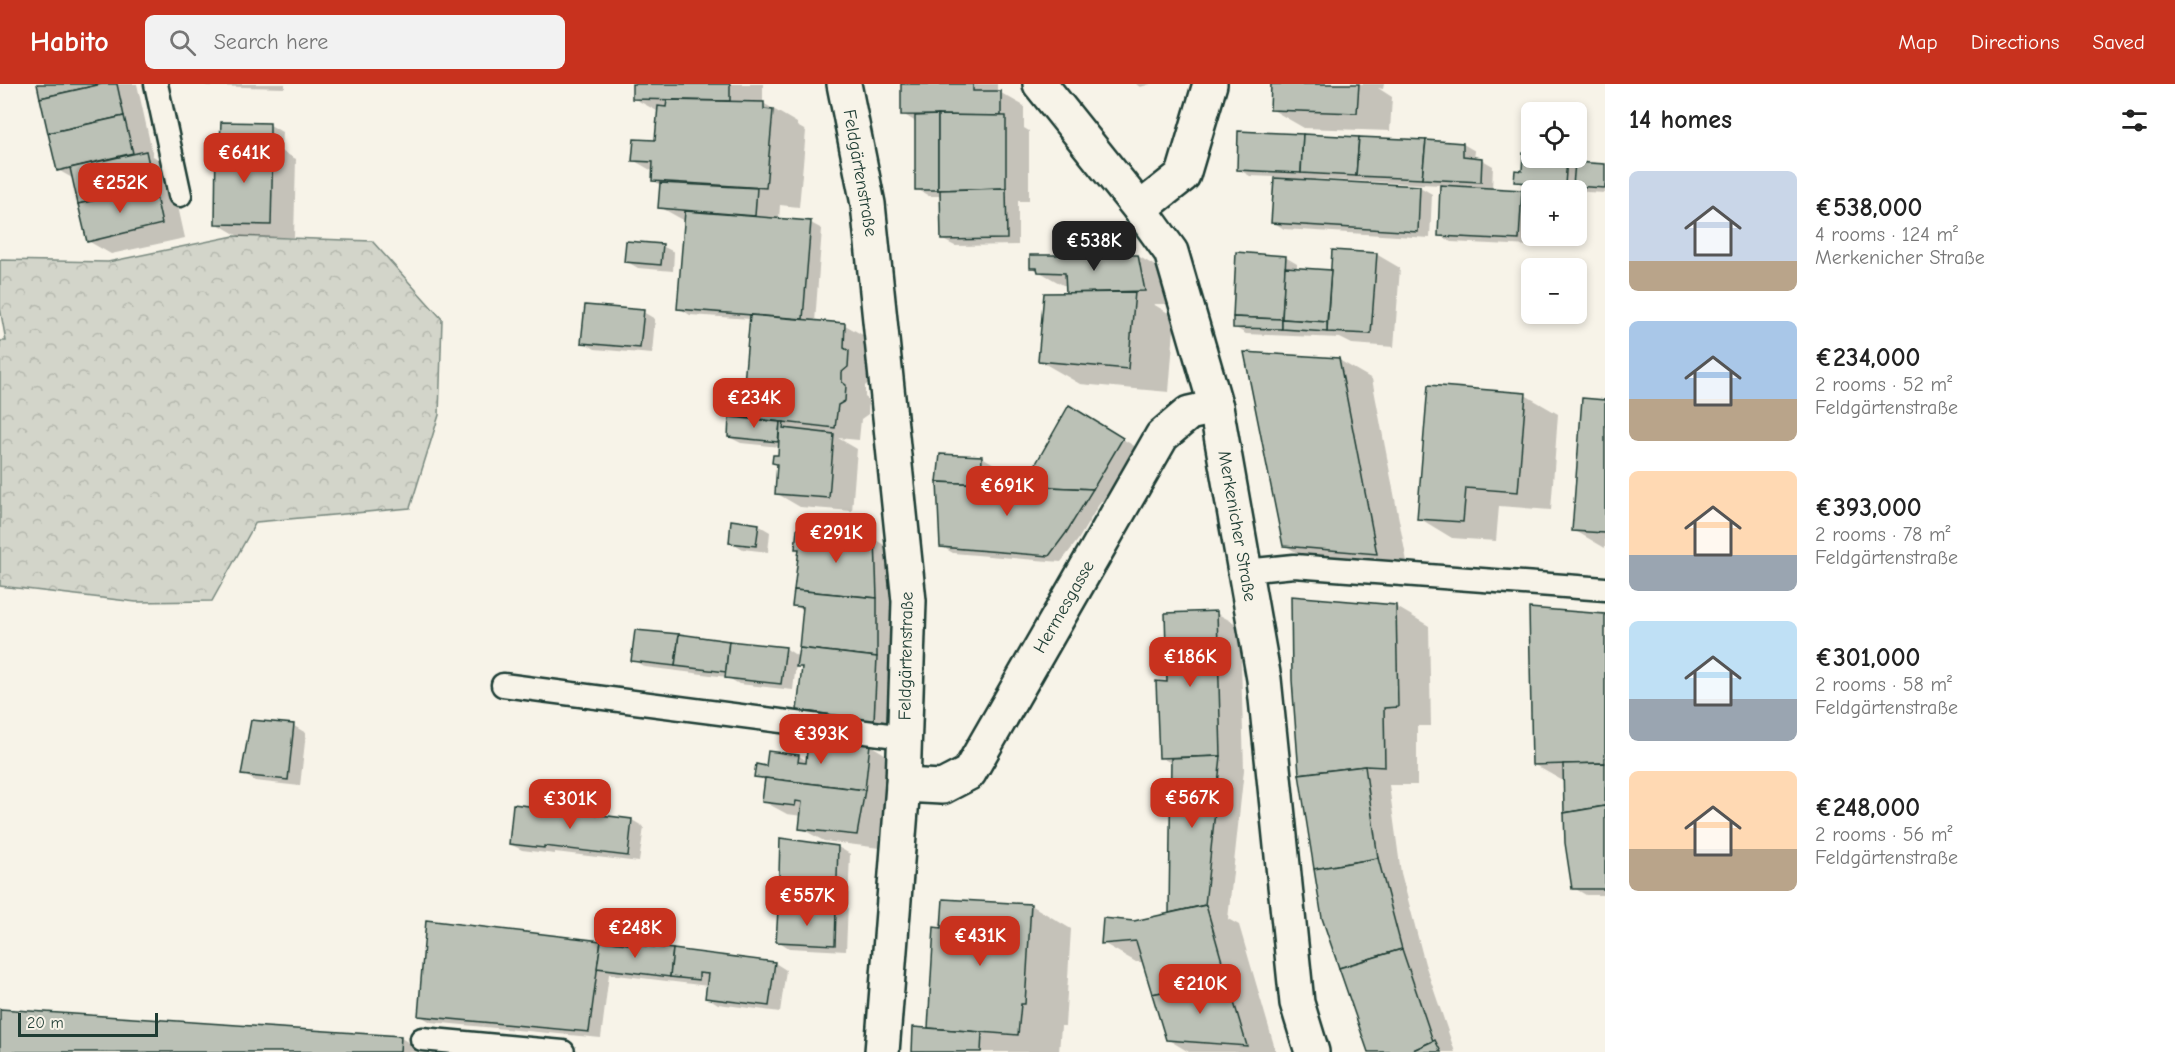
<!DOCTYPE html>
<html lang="en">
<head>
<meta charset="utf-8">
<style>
	:root { --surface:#fff; --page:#f2f2f2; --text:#222; --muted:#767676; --accent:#c8321e }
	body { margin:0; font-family:"Comic Neue",sans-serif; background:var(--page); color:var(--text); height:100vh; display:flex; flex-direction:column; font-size:22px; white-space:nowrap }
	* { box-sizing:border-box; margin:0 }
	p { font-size:20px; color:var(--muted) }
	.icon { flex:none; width:33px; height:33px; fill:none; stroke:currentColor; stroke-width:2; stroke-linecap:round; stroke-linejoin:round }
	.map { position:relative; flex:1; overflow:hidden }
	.sheet { display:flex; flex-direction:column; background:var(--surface); width:570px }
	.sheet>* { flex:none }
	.controls { position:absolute; left:1521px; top:18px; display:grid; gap:12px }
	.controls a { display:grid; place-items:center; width:66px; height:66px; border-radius:9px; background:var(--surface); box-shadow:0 3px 9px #0003; font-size:30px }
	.scale { position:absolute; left:18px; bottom:15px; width:140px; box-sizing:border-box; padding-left:6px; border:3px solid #1f3d34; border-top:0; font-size:16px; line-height:21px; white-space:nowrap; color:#1f3d34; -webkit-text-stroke:4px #f7f3e8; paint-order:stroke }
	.price { position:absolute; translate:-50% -51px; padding:0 14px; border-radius:12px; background:var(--accent); color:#fff; font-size:20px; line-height:39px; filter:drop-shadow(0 2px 3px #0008) }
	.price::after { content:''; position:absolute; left:50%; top:36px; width:18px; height:14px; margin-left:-9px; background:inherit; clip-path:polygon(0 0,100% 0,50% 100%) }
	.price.on { background:#222; color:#fff }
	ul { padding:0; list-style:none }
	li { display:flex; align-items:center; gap:18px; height:150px; padding:0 24px }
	li span { display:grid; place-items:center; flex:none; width:168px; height:120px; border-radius:9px; color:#555 }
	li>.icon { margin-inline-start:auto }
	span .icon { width:72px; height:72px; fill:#fffc; stroke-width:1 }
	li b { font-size:26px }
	h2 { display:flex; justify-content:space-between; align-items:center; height:72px; padding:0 24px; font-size:26px }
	header { display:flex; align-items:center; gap:36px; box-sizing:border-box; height:84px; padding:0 30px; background:var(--accent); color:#fff }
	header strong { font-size:28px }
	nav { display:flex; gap:33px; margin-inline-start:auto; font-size:21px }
	.search { width:420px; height:54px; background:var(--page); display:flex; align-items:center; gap:15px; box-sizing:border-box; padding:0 21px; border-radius:9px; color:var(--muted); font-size:22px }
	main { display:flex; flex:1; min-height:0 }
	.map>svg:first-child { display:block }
</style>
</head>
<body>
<header>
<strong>Habito</strong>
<div class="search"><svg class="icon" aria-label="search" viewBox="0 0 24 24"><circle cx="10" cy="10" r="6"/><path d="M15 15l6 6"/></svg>Search here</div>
<nav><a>Map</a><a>Directions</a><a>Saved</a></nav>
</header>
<main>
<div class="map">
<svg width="1605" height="968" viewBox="0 0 1605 968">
	<defs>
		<pattern id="forest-crowns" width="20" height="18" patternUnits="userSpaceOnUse" patternTransform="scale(1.5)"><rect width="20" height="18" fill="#d3d5ca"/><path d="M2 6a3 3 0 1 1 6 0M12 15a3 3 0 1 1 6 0" fill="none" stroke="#b5b8ae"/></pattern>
	</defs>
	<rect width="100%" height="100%" fill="#f7f3e8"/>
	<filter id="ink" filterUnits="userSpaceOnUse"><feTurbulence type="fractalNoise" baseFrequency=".0167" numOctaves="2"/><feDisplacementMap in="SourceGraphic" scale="12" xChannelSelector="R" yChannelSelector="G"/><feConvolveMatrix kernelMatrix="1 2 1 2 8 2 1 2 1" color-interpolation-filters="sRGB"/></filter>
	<g filter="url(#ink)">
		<polygon fill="url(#forest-crowns)" stroke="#79897f" stroke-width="1.5" points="234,152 372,157 442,235 439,331 410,424 256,438 212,517 136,518 0,502 0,257 6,257 0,224 0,176 108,178"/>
		<g fill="#0003">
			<polygon points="39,0 137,0 153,72 169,82 185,154 111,170 88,157 74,95 58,86"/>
			<polygon points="203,0 285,0 285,4 207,2"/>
			<polygon points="634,0 763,0 763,19 797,39 797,42 806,47 799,123 780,121 779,136 811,139 822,145 815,238 845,241 868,254 867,279 872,282 871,296 865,302 865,313 869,316 868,330 861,335 859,356 838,354 857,365 852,427 800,423 776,409 778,381 774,378 779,373 780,363 741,359 729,353 748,336 742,333 751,235 690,231 679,224 685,137 660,123 661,101 653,96 654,88 633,76 657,58 659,28 633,14"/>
			<polygon points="903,0 997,0 997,8 1001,9 1024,22 1024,44 1029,47 1029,117 1018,117 1018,161 955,162 943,156 942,112 929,112 917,105 916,38 903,30"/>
			<polygon points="1136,0 1151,0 1140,3"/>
			<polygon points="1273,0 1384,0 1383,5 1378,4 1392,13 1390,47 1304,44 1271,25"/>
			<polygon points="222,40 270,41 282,48 281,67 296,75 294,153 240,153 216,139"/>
			<polygon points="1463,60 1475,67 1474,75 1481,75 1493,82 1492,106 1522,108 1532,113 1531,162 1451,158 1439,151 1442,101 1315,95 1315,98 1420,103 1432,110 1430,154 1284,145 1273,138 1275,93 1250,92 1238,85"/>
			<polygon points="1532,74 1568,74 1579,80 1605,81 1605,109 1587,108 1577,102 1577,106 1528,104 1516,97 1524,88"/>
			<polygon points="662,162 674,168 673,187 638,184 626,177"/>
			<polygon points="1376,170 1400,184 1394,263 1352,260 1340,254 1246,250 1234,243 1285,173 1297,180 1297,185 1332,187"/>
			<polygon points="1138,172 1162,186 1167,220 1153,220 1175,233 1169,308 1080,300 1040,277 1068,210 1067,201 1063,201 1031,183"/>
			<polygon points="643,228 655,235 652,270 595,265 583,258"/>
			<polygon points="1339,276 1372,295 1409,488 1318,481 1284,461"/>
			<polygon points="1525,311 1558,330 1551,426 1499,422 1496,457 1452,454 1419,434"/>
			<polygon points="1605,317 1605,464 1574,446"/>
			<polygon points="1069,323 1146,369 1116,417 1101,417 1078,456 1061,478 953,469 941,462 982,373 994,380 992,402 1006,402 1007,391 1031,392"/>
			<polygon points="758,441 770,448 768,468 743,465 731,458"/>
			<polygon points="874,455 898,469 897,649 822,639 798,625 803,585 796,580 793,606 739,600 727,593 645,583 633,576 785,564 799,573 804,527 794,521 800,466 796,464"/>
			<polygon points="1395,522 1429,542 1431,642 1417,642 1417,701 1389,701 1401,789 1425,880 1455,968 1370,968 1323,833"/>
			<polygon points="1216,529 1240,542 1244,686 1228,835 1239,841 1276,968 1189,968 1167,955 1144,878 1136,878 1103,859 1134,838 1170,830 1173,680 1160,673 1169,599"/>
			<polygon points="1605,532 1605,811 1586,811 1574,804 1565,698 1533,680"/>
			<polygon points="253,637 294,642 306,649 300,702 255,697 243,690"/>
			<polygon points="810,654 870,661 893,675 880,764 824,757 800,744 802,732 787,730 763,717 766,697 756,692 767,684 769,669 799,672 807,677"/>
			<polygon points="632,736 644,743 639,778 555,768 555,770 522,766 510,760"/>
			<polygon points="838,763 850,770 846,867 789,864 778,857"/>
			<polygon points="1031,821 1071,845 1065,942 1061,942 1059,968 913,968 935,946 930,943"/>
			<polygon points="427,837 775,879 786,886 780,928 718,920 707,913 708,902 609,890 601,954 431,938 419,931"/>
			<polygon points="0,926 401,954 424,968 0,968"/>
		</g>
		<g fill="#bbc1b6" stroke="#1f3d34" stroke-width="1.5">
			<polygon points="37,0 102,0 40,14"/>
			<polygon points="102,0 117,0 124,32 48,49 40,14"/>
			<polygon points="632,0 730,0 730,17 632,15"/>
			<polygon points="901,0 973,0 973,7 1001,7 1001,32 901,31"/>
			<polygon points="1271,0 1359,0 1357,29 1270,26"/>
			<polygon points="667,16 764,18 764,25 773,26 766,104 652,97 653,78 632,77 634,55 655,56 658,22 666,23"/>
			<polygon points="938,31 938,106 915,106 915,32"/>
			<polygon points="938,31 1006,32 1006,104 938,106"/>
			<polygon points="124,32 133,69 57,87 48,49"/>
			<polygon points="221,38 270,39 270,60 220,59"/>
			<polygon points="1238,47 1303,50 1301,89 1237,86"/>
			<polygon points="1303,50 1359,53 1356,92 1301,89"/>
			<polygon points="1359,53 1426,56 1422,95 1356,92"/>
			<polygon points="1426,56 1463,59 1463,72 1482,74 1481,98 1422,95"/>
			<polygon points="216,59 273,60 271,141 215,140"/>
			<polygon points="146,67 154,103 78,120 70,84"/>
			<polygon points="1523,69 1532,69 1532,74 1567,74 1565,101 1514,98 1515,86 1522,87"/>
			<polygon points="1575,78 1605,80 1605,104 1573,102"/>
			<polygon points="1274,94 1420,102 1418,148 1271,139"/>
			<polygon points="660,99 757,104 755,132 658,124"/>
			<polygon points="1440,101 1522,106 1519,156 1438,152"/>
			<polygon points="154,103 162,140 87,158 78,120"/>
			<polygon points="1006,104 1007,155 941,156 940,106"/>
			<polygon points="685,127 811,137 803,235 677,225"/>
			<polygon points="626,157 663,160 661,181 624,178"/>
			<polygon points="1332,166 1377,169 1371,250 1327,248"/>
			<polygon points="1236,168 1286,172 1282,235 1233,233"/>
			<polygon points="1030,171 1138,171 1145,207 1066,209 1065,189 1038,188 1037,184 1030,184"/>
			<polygon points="1285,183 1331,186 1327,238 1282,235"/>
			<polygon points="1135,208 1128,285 1038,277 1044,209"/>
			<polygon points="585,221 644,226 640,264 581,259"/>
			<polygon points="750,231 845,239 844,264 849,267 848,283 842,288 842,298 846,301 845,317 838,321 835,344 741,333"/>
			<polygon points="1233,233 1282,235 1282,245 1233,244"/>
			<polygon points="1282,235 1327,238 1327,248 1282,245"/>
			<polygon points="1244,268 1339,274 1377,470 1283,462"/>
			<polygon points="1428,301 1526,309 1518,408 1466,404 1463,438 1417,435"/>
			<polygon points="1582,314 1605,316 1605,449 1572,447"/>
			<polygon points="1069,321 1123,354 1093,405 1005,401 1005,389 1030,390"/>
			<polygon points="729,333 780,338 778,358 728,353"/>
			<polygon points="780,338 784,338 783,344 834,350 829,414 775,410 777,380 772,379 773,371 778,371"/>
			<polygon points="940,370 982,372 981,400 937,398"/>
			<polygon points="937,398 981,400 1093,405 1066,449 1049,472 940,463"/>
			<polygon points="731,436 759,440 756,462 729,459"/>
			<polygon points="797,445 875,454 877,514 794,506 799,465 795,465"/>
			<polygon points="794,506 877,514 877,573 799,564 803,523 792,522"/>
			<polygon points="1291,512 1396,521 1398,623 1384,624 1385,683 1365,682 1299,690 1292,596"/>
			<polygon points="1529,524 1605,530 1605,679 1532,681"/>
			<polygon points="1217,527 1221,672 1159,674 1156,597 1167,598 1165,529"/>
			<polygon points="635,546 679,550 675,582 631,577"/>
			<polygon points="679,550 729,557 726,588 675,582"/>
			<polygon points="729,557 786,563 781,600 725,594"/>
			<polygon points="799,564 877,573 874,637 797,626 802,583 796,583"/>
			<polygon points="251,636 294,640 288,696 241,691"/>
			<polygon points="808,653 870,660 865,706 754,693 756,680 766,682 768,667 799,671 798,678 806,679"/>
			<polygon points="1221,672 1205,821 1169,829 1171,674"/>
			<polygon points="1605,679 1605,722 1564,729 1563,680"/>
			<polygon points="1365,682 1378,774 1314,785 1299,690"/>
			<polygon points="765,694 865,706 857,751 799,745 802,718 796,717 795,722 762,718"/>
			<polygon points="513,720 632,735 628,772 544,762 544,764 509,760"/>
			<polygon points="1605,722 1605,805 1572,805 1565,759 1564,729"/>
			<polygon points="780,754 838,762 836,825 822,825 822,827 778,826"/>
			<polygon points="1378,774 1402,865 1339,884 1322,834 1314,785"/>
			<polygon points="943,815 1031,820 1025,920 1021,920 1018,951 928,944 934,843 941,844"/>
			<polygon points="1206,821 1227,895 1152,910 1136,857 1101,860 1103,834 1134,837"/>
			<polygon points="822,825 836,825 835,861 776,858 778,826 822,827"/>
			<polygon points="426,836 601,857 589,948 418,932"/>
			<polygon points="601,857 673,865 670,893 597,884"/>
			<polygon points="673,865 775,878 769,922 705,914 708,890 699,889 699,896 670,893"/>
			<polygon points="1402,865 1433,957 1409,968 1368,968 1339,884"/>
			<polygon points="1227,895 1247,962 1166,956 1152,910"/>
			<polygon points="0,925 401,952 400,968 0,968"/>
			<polygon points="913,943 982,948 981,968 912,968"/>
			<polygon points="1435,956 1441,968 1409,968 1433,957"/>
		</g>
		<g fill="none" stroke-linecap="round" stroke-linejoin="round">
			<defs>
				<g id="service">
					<polyline points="156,0 180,111"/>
					<polyline points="1245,487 1294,482 1605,505"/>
					<polyline points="503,601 904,653"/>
					<polyline points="422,955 563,968"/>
				</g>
				<g id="minor">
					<polyline points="844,0 868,120 909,517 903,701 882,968"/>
					<polyline points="1040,0 1140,125 1171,168 1216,323 1264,595 1297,919 1312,968"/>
					<polyline points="1140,125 1183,91 1210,0"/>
					<polyline points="903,701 942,703 969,689 1162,352 1189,329 1216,323"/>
				</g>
			</defs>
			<use href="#service" stroke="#1f3d34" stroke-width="27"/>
			<use href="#minor" stroke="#1f3d34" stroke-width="38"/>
			<use href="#service" stroke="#f7f3e8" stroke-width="22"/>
			<use href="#minor" stroke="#f7f3e8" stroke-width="33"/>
		</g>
	</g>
	<g text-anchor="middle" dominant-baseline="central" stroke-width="4.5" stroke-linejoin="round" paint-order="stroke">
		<g font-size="18" fill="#1f3d34" stroke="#f7f3e8">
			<text transform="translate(860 89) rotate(80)">Feldgärtenstraße</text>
			<text transform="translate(1237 442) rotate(80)">Merkenicher Straße</text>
			<text transform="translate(1064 523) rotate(-60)">Hermesgasse</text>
			<text transform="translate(906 572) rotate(-89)">Feldgärtenstraße</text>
		</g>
	</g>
</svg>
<div class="controls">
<a><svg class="icon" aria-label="locate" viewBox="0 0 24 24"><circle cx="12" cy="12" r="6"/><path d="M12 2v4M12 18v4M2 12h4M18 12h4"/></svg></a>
<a>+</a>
<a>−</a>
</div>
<div class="scale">20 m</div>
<b class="price" style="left:244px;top:100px">€641K</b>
<b class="price" style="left:120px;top:130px">€252K</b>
<b class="price on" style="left:1094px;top:188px">€538K</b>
<b class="price" style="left:754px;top:345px">€234K</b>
<b class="price" style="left:1007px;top:433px">€691K</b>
<b class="price" style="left:836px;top:480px">€291K</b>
<b class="price" style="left:1190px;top:604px">€186K</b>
<b class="price" style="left:821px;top:681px">€393K</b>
<b class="price" style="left:1192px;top:745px">€567K</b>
<b class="price" style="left:570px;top:746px">€301K</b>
<b class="price" style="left:807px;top:843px">€557K</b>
<b class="price" style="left:635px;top:875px">€248K</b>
<b class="price" style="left:980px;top:883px">€431K</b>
<b class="price" style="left:1200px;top:931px">€210K</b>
</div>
<section class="sheet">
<h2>14 homes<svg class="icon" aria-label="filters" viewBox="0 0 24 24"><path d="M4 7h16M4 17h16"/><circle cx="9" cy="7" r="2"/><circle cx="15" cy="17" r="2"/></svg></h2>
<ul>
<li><span style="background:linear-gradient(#c9d6e8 75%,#b9a48a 0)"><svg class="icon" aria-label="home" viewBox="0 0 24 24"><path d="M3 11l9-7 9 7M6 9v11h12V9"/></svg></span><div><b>€538,000</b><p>4 rooms · 124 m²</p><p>Merkenicher Straße</p></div></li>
<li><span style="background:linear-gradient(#a9c7e8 65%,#b9a48a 0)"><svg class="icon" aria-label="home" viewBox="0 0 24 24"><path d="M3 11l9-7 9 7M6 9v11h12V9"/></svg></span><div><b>€234,000</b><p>2 rooms · 52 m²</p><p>Feldgärtenstraße</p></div></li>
<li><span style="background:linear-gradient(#ffd9b3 70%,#9aa5b1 0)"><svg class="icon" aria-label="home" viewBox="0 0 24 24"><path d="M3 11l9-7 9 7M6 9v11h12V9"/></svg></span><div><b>€393,000</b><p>2 rooms · 78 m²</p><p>Feldgärtenstraße</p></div></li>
<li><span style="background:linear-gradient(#bfe0f5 65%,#9aa5b1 0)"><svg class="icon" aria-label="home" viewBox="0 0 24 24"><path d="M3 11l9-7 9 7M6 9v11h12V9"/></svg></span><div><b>€301,000</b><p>2 rooms · 58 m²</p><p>Feldgärtenstraße</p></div></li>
<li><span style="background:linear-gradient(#ffd9b3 65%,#b9a48a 0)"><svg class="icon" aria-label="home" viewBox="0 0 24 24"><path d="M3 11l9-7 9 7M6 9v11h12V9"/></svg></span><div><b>€248,000</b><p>2 rooms · 56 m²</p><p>Feldgärtenstraße</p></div></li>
</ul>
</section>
</main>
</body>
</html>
